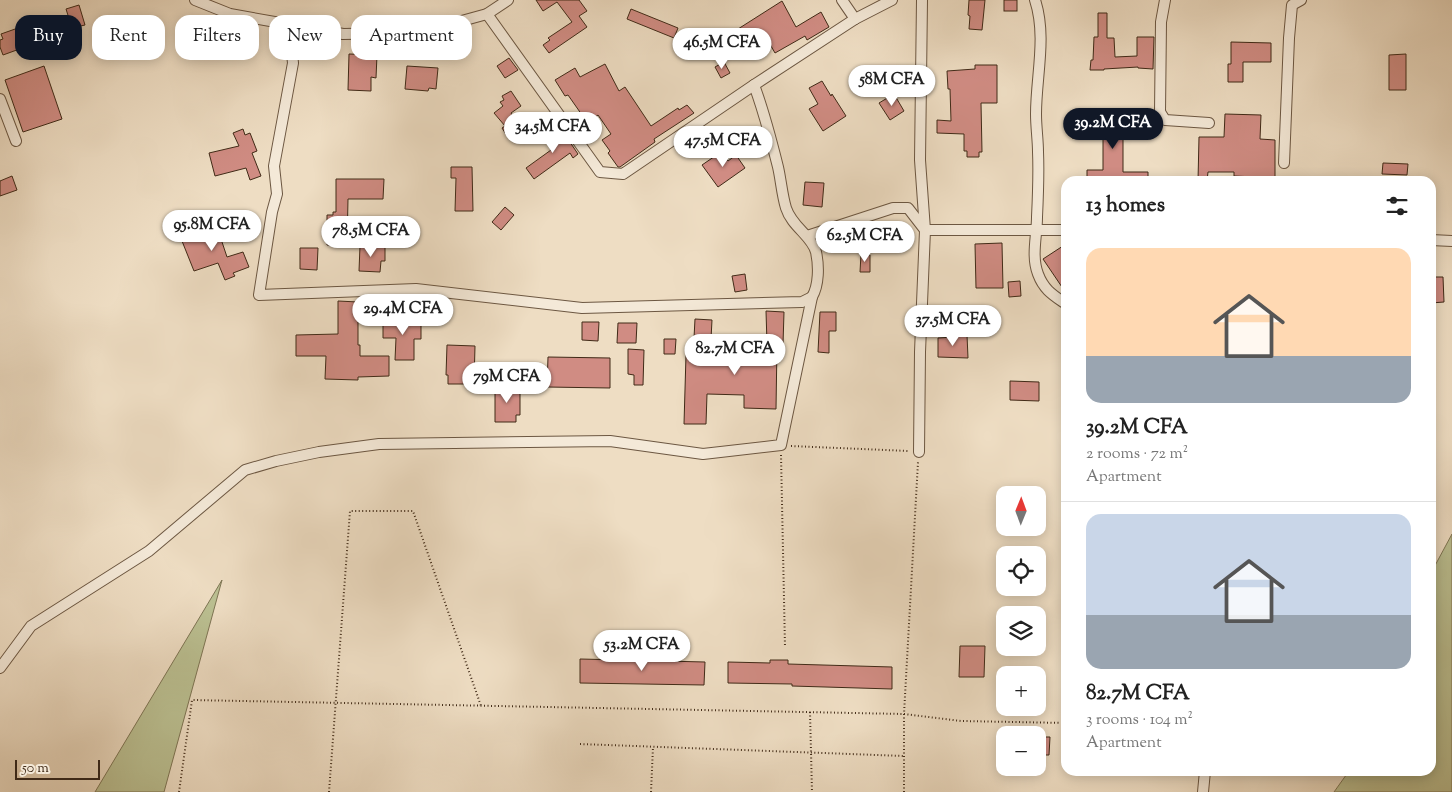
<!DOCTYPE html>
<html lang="en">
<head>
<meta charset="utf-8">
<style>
	:root { --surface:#fff; --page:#f2f2f2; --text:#222; --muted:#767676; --line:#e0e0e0; --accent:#111827 }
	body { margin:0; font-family:"Sorts Mill Goudy",serif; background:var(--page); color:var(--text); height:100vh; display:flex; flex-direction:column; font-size:19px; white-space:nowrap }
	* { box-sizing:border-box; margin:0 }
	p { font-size:16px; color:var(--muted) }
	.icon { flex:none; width:28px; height:28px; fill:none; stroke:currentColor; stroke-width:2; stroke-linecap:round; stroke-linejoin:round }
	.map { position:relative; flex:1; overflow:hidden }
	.drawer { position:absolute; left:1061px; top:176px; width:375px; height:600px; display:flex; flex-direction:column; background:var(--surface); border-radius:15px; box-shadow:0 2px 12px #0003 }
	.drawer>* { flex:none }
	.hud { position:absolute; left:15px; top:15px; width:475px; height:45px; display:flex; gap:10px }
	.needle { width:32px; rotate:1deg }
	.fabs { position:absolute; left:996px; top:486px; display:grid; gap:10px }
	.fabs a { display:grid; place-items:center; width:50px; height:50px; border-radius:10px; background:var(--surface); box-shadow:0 2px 12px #0003; font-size:25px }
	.scale { position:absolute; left:15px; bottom:12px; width:85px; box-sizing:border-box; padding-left:5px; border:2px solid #402a17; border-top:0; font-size:14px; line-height:18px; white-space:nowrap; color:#402a17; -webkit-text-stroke:4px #f4e9d8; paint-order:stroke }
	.price { position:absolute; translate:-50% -42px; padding:0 11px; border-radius:18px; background:#fff; color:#222; font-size:16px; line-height:32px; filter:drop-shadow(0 1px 2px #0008) }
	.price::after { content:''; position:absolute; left:50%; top:30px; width:15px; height:11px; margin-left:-8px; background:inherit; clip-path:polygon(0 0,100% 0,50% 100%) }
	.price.selected { background:var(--accent); color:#fff }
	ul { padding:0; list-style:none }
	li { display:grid; align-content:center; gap:10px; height:265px; padding:0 25px }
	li+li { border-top:1px solid var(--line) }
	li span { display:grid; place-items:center; height:155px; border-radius:15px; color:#555 }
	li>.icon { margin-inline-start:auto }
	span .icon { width:90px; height:90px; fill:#fffc; stroke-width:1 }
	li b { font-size:21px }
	h2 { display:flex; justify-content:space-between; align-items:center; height:60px; padding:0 25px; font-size:21px }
	.chip { padding:0 18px; border-radius:15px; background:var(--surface); box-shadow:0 2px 12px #0003; font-size:18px; line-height:45px }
	.chip.selected { background:var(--accent); color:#fff }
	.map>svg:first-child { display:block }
</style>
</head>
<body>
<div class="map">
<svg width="1452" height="792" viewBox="0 0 1452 792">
	<rect width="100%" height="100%" fill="#eeddc3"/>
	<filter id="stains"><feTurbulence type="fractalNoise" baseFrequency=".004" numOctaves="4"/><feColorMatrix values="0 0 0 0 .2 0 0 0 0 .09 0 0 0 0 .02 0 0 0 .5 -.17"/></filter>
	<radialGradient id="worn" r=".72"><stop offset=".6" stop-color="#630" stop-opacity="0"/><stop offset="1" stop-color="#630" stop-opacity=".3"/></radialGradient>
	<g fill="#bbc092" stroke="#7e7554">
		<polygon points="1452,534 1452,792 1334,792 1349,771 1431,771 1431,573"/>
		<polygon points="222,580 164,792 95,792"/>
	</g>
	<g fill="#d08c83" stroke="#402a17">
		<polygon points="536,0 579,0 587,11 579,16 587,27 549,53 543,45 550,40 548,38 572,22 557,2 543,11"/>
		<polygon points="969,0 985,0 982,30 969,29 970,16 968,15"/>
		<rect x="1004" y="0" width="13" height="11"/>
		<polygon points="782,1 796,27 821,12 829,27 807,40 805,36 775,53 763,32 747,42 738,29"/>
		<polygon points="79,5 85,25 72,28 66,9"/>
		<polygon points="631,9 678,28 674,38 627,19"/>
		<polygon points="1098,13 1107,13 1107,38 1114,38 1115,57 1137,56 1137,37 1154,37 1153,69 1138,68 1138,67 1104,69 1104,70 1090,70 1091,60 1093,60 1094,37 1098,37"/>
		<polygon points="18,28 25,47 3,55 0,47 0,40 3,39 1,34"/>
		<polygon points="1231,42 1271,43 1271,62 1243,62 1243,82 1228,82 1228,64 1231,64"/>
		<polygon points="349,54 377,55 376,78 371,77 371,91 348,90"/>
		<polygon points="1406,54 1406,90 1389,90 1389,55"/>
		<polygon points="509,58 518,70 505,78 497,66"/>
		<polygon points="724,62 730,73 721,78 715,67"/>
		<polygon points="605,64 619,91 625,87 651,126 678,108 679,110 687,105 694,113 654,139 655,142 620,167 618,167 608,153 610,151 602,140 611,134 598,115 586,125 580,117 582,115 568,95 565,96 555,80 575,68 580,77"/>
		<polygon points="975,65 997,65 997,103 981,103 982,152 979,152 979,157 967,157 967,151 964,151 964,134 937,133 937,120 951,121 950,89 948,89 947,71 975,69"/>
		<polygon points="44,66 62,119 23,132 5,80"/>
		<polygon points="407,66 438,68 436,89 429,88 428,91 405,89"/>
		<polygon points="822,81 831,96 832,94 846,116 823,131 809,109 818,104 809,88"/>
		<polygon points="511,91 521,106 511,113 521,128 507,136 502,128 505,126 494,113 503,106 500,102 504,100 502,96"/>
		<polygon points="894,94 904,111 890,120 879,103"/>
		<polygon points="1225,114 1261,115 1260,139 1275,140 1275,178 1234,176 1234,172 1208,172 1207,181 1198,181 1199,137 1224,137"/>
		<polygon points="1141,124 1153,124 1153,136 1123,136 1123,172 1148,172 1148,181 1087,181 1087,170 1103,170 1103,139 1072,138 1073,125 1116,126 1116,125"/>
		<polygon points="559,126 578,154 573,158 570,153 534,179 526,168 551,150 550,148 556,144 548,133"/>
		<polygon points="243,129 245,135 250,133 257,151 252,153 261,176 250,180 246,168 215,176 209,153 239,146 233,133"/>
		<polygon points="721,152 728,161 736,155 745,168 718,187 702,165"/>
		<polygon points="1383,163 1408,164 1407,175 1382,174"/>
		<polygon points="451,167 472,167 473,211 455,211 456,178 451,178"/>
		<polygon points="12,176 17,190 0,196 0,181"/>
		<polygon points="336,179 384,179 383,199 348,199 347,247 327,245 327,215 333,215 333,212 336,212"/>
		<polygon points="805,182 824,183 822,207 803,205"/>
		<polygon points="505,207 514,215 501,230 492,222"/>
		<polygon points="216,224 227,257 243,252 249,267 233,273 235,276 225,280 218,263 194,271 180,236"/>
		<polygon points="1002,243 1003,288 976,288 975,244"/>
		<polygon points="1066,244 1066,293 1043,259"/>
		<polygon points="360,246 385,247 385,261 381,261 380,272 359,271"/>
		<polygon points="300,248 318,248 317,270 300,269"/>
		<polygon points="861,254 870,255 870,272 860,272"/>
		<polygon points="745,274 747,290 735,292 732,276"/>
		<polygon points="1431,277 1443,277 1444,302 1431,303"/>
		<polygon points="1020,281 1021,296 1009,297 1008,282"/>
		<polygon points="338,301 358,302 358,345 360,345 360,356 389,356 389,376 358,377 358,380 325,379 326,356 296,356 296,335 338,334"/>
		<polygon points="766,311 784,312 783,344 777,344 776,409 744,408 744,395 707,394 706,424 684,424 686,355 708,356 708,358 751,360 751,357 760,357 761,343 767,344"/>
		<polygon points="820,312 836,312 836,331 829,331 829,353 818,352"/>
		<polygon points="383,319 421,319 421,339 414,339 414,360 395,360 396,338 383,338"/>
		<polygon points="695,319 712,320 711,339 694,338"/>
		<polygon points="582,322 599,322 598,341 582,340"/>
		<polygon points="618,323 637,323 636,343 617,343"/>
		<polygon points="954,335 967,335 968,358 938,357 938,338 954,337"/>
		<polygon points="664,339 676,339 675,354 664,354"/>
		<polygon points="447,345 475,346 474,384 448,384 448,375 446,375"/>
		<polygon points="628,349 644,350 643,385 634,385 634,375 628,374"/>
		<polygon points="548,357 610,358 610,388 547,387"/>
		<polygon points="1010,381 1039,382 1039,401 1010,400"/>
		<polygon points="495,386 520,387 520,415 516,415 516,422 495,422"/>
		<polygon points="960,646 985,646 984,677 959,677"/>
		<polygon points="580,659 705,662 704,685 580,683"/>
		<polygon points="770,660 788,660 788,664 892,667 892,689 792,686 792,684 728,683 728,662 770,663"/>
		<polygon points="1038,737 1050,737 1049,755 1038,755"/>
	</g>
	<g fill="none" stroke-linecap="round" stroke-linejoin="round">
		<defs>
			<g id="minor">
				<polyline points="195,0 230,14 343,34 396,33 447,25 487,14 508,0"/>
				<polyline points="842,0 855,19"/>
				<polyline points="922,0 920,160 925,230 1066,230"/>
				<path d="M 1035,0 C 1047,37 1036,76 1036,114 C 1036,127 1038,140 1038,152 C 1039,174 1038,196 1037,217 C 1037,236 1031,256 1038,274 C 1044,290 1053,295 1066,304"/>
				<polyline points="1165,0 1161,22 1160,112 1165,120 1209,123"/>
				<polyline points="487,14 600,172 623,174 754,85 855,19 892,0"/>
				<polyline points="289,25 293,63 274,166 277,194 272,212 259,295 416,289 582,308 802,302 812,297"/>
				<polyline points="0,99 16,141"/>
				<polyline points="1284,163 1289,38 1292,5 1301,0"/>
				<polyline points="807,236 893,208 908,208 925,230 920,352 919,452"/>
				<polyline points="1431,240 1452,241"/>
				<path d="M 0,668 L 31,626 L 149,551 L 245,470 L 276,461 L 319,452 L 379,444 L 610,441 L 703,454 L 781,445 L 812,297 C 819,285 819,266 816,252 C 812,236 792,227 786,208 C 782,195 781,180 778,167 C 771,139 764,112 754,85"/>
				<polyline points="1203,792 1205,771"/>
			</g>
		</defs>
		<use href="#minor" stroke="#6c5742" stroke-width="12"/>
		<g stroke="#402a17" stroke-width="2" stroke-dasharray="1 2.5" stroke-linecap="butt">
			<polyline points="791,446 909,451"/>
			<polyline points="781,455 785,647"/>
			<polyline points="810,712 812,792"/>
			<polyline points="580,744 904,756"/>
			<polyline points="179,792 192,700 904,714 961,721 1066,723"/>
			<polyline points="329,792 350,511 413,511 481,706"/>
			<polyline points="651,792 653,747"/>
			<polyline points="904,792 904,714 918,462"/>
		</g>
		<use href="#minor" stroke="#f4e9d8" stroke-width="10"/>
	</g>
	<rect width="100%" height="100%" filter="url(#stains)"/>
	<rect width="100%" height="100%" fill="url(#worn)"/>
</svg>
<div class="fabs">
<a><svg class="needle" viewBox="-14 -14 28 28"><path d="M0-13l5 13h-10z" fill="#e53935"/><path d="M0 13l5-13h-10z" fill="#767676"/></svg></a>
<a><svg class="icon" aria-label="locate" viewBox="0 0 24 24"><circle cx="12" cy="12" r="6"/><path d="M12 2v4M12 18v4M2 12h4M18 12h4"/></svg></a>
<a><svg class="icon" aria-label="layers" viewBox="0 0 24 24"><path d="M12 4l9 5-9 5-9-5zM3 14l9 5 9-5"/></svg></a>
<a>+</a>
<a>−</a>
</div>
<div class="scale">50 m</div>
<b class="price" style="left:722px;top:70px">46.5M CFA</b>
<b class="price" style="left:892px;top:107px">58M CFA</b>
<b class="price selected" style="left:1113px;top:150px">39.2M CFA</b>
<b class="price" style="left:553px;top:154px">34.5M CFA</b>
<b class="price" style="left:723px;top:168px">47.5M CFA</b>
<b class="price" style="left:212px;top:252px">95.8M CFA</b>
<b class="price" style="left:371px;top:258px">78.5M CFA</b>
<b class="price" style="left:865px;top:263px">62.5M CFA</b>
<b class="price" style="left:403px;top:336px">29.4M CFA</b>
<b class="price" style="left:953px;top:347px">37.5M CFA</b>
<b class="price" style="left:735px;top:376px">82.7M CFA</b>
<b class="price" style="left:507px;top:404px">79M CFA</b>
<b class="price" style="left:642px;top:672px">53.2M CFA</b>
<div class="hud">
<a class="chip selected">Buy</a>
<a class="chip">Rent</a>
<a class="chip">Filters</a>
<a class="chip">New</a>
<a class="chip">Apartment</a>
</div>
<section class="drawer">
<h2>13 homes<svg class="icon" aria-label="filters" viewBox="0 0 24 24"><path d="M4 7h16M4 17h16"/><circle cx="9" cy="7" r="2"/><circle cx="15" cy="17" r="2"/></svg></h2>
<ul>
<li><span style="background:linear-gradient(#ffd9b3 70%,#9aa5b1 0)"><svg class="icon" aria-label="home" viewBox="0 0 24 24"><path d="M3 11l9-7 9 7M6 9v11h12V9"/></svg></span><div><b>39.2M CFA</b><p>2 rooms · 72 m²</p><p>Apartment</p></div></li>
<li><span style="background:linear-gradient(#c9d6e8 65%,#9aa5b1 0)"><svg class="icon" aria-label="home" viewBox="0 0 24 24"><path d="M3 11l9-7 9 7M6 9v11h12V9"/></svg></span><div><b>82.7M CFA</b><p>3 rooms · 104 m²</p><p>Apartment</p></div></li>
</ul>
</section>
</div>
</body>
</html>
